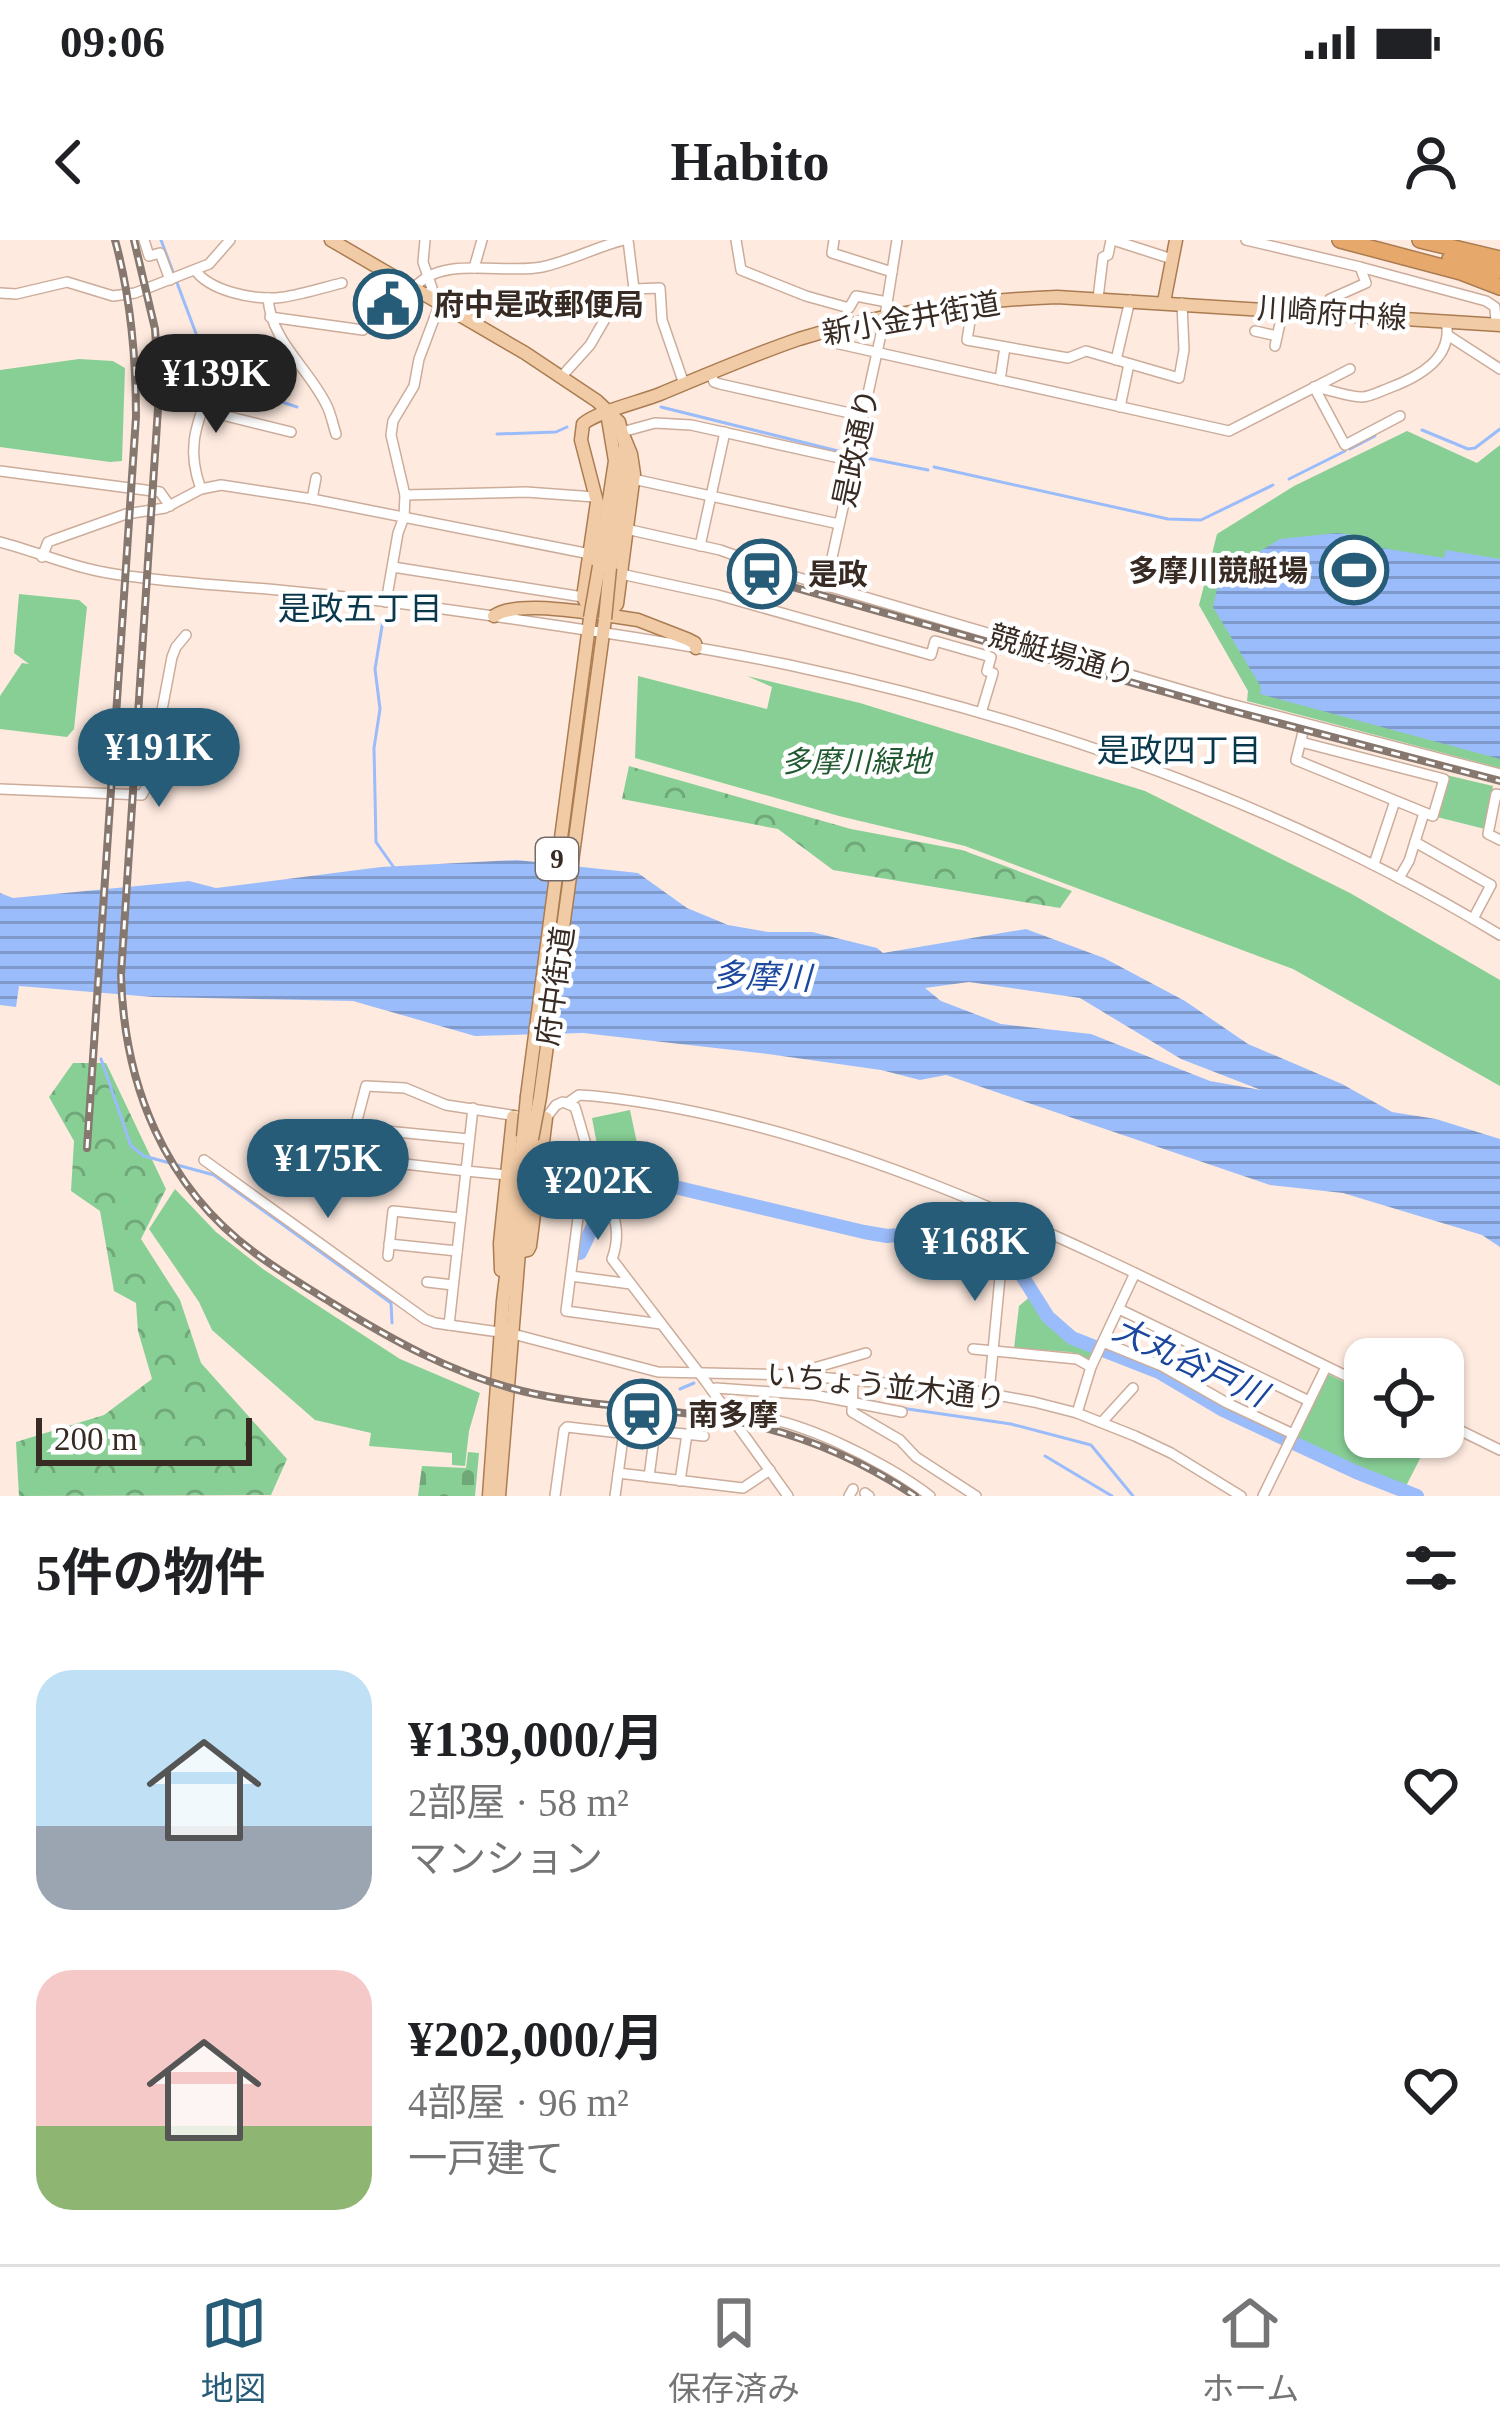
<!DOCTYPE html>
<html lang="ja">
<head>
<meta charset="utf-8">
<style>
	:root { --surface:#fff; --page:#f2f2f2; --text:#202124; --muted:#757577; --line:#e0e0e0; --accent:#275c78 }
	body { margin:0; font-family:"Times New Roman","Noto Sans JP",serif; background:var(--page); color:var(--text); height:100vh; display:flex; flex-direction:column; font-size:45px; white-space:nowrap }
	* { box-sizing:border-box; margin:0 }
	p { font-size:39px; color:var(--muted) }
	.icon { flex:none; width:66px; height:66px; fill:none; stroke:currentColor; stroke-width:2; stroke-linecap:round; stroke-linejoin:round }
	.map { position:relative; height:1256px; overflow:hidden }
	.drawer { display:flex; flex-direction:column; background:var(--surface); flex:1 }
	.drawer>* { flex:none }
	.tools { position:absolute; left:1344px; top:1098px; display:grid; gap:24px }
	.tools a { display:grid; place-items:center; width:120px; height:120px; border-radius:24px; background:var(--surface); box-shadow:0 3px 9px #0004; font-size:60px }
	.scale { position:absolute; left:36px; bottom:30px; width:216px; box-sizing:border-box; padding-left:12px; border:6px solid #382b24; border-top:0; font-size:33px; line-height:42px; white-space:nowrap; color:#382b24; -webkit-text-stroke:9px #fff; paint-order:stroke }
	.price { position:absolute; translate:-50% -102px; padding:0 27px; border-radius:42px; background:var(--accent); color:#fff; font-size:39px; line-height:78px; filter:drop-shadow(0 3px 6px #0008) }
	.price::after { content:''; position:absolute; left:50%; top:72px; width:36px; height:27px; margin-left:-18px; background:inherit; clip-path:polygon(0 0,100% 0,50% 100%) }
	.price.current { background:#222; color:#fff }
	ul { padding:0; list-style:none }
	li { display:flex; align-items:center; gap:36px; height:300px; padding:0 36px }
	li span { display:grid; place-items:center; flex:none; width:336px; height:240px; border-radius:36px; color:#555 }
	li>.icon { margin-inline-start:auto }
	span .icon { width:144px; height:144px; fill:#fffc; stroke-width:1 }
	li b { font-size:51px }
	h2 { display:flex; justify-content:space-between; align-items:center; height:144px; padding:0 36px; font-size:51px }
	.status { display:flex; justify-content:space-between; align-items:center; height:84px; padding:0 60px; background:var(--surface); direction:ltr }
	.status svg { height:33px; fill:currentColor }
	header { display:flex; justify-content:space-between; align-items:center; height:156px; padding:0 36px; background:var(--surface); font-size:54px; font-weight:700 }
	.tabs { display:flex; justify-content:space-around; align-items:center; height:168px; border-top:3px solid var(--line); background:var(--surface); font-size:33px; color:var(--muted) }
	.tabs a { display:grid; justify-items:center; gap:6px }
	.tabs .current { color:var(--accent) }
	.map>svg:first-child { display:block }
</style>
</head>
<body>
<div class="status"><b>09:06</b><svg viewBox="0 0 49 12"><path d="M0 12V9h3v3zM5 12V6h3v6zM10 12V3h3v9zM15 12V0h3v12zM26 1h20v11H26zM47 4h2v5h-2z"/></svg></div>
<header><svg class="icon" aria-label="back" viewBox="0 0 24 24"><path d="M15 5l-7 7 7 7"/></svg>Habito<svg class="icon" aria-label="person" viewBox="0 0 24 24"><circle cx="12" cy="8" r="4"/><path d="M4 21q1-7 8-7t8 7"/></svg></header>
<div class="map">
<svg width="1500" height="1256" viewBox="0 0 1500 1256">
	<defs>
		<pattern id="forest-crowns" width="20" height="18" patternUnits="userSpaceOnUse" patternTransform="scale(3)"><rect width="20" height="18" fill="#88cf96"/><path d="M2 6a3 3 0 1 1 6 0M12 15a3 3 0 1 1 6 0" fill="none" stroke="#70a87a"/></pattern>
		<pattern id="cemetery-stones" width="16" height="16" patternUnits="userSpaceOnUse" patternTransform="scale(3)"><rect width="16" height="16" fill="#88cf96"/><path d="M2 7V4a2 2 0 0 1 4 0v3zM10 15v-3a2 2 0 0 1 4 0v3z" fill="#70a87a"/></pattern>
		<pattern id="water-rules" width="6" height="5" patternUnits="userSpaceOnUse" patternTransform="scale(3)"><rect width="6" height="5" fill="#9abcfa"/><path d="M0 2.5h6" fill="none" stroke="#7f99ca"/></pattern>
	</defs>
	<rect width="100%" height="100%" fill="#feeadf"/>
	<g fill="#88cf96">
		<polygon points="79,119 113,121 125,128 122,221 110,222 0,207 0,130"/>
		<polygon points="1407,191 1477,223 1500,205 1500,528 1247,461 1248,451 1199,365 1217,294 1294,246"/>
		<polygon points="19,354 79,360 87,367 74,489 67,497 0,489 0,456 22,423 29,424 14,413"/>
		<polygon points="638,436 767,469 772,447 747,436 860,463 1145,551 1350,653 1500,740 1500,846 1293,729 965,606 839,576 635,518"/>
		<polygon points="1442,534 1493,546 1485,589 1433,576"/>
		<polygon points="630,870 638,908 599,915 592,878"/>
		<polygon points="175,949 216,992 263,1029 317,1065 400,1119 480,1153 469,1191 465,1226 452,1225 452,1213 369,1206 371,1193 315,1180 212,1090 199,1062 149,989"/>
		<path d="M 1032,1055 C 1049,1083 1064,1097 1095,1110 L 1091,1120 L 1070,1112 L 1014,1108 L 1019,1066 Z"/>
		<polygon points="1328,1134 1365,1152 1365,1197 1431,1197 1405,1248 1297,1199"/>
	</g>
	<g fill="url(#forest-crowns)">
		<polygon points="629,526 851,589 962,610 1072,651 1060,668 833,630 778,589 622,559"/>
		<polygon points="73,823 106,823 166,949 141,999 180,1060 201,1123 287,1219 271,1255 19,1256 16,1202 104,1175 152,1139 138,1091 136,1063 114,1051 100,971 71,951 74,901 49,857"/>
	</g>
	<polygon fill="url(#cemetery-stones)" points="468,1212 479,1213 475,1256 418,1256 422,1226 466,1228"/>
	<g fill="url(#water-rules)" fill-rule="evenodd">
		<polygon points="1337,293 1352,295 1351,303 1444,318 1446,310 1500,319 1500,519 1260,454 1261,447 1213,367 1220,336 1280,299"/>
		<path d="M 517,620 L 638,633 L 687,668 L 728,685 L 768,692 L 812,692 L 877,708 L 883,713 L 1026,689 L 1104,718 L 1185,761 L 1248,804 L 1342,844 L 1392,872 L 1436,879 L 1500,899 L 1500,1007 L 1482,995 L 1343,953 L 1270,945 L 946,835 L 920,840 L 881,830 L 768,814 L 583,793 L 475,796 L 353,761 L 153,757 L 19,746 L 16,767 L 0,765 L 0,653 L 13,658 L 189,641 L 216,648 L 381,627 ZM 969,742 L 1080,758 L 1181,819 L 1261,850 L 1210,841 L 1091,794 L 1001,784 L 941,761 L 925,748 Z"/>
	</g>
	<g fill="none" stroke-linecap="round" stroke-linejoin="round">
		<g stroke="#9abcfa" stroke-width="3">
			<polyline points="161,0 213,139 297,167"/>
			<polyline points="661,167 846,213"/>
			<polyline points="1422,190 1468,209 1475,208 1500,189"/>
			<polyline points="497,194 556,192 567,187"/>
			<polyline points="1350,209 1375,196"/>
			<polyline points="862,217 928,230"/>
			<polyline points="934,227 1168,279 1201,280 1273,245"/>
			<polyline points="1289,239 1345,211"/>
			<polyline points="383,380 375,429 380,469 374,508 376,602 395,629"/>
			<polyline points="101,819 131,906 144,916 214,935 391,1063 392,1083"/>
			<polyline points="680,1149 694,1143"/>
			<polyline points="825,1153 880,1163"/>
			<polyline points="901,1168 1011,1184 1091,1205 1133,1256"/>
			<polyline points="1045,1216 1112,1256"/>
		</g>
		<polyline stroke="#9abcfa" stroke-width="14" points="580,1013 594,984 601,974 619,962 632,944 641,939 864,992 887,996 930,992 1019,1031 1048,1077 1072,1098 1159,1132 1223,1170 1356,1232 1417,1256"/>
		<defs>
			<g id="minor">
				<polyline points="144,0 149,16 160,13 170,40"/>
				<polyline points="425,0 423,22 432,48 427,56"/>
				<polyline points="736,0 741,30 806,56 849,68 856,56 887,62"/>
				<polyline points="834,0 832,13 892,32"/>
				<polyline points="1113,0 1172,19"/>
				<polyline points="1246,0 1360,27 1486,61 1495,67 1496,84"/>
				<polyline points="474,28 482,0"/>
				<path d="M 195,30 C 210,51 251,59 276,58 C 298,56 321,48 342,43"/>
				<path d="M 414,48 C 443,14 503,35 542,27 C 570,21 596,7 624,0"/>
				<polyline points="634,49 660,48 662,80 684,144"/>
				<polyline points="0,53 16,54 67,42 113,56 135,53 209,24 230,0"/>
				<path d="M 268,58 C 271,102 309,128 327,166 C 331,174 333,185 336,194"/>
				<polyline points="1098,58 1103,17 1108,15 1111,0"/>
				<polyline points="973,62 967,100 1068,118 1086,111 1179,138 1184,110 1182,63"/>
				<polyline points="1329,72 1330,59 1366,43 1360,27"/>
				<polyline points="270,77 363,90"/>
				<polyline points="827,91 835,103 1229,191 1350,129"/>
				<polyline points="1255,91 1277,96"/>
				<polyline points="1449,96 1500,129"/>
				<polyline points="1275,106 1283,70"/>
				<polyline points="1116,120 1130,60"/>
				<polyline points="711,134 714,142 720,144 863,176"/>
				<polyline points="562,136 590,105 612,67 634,49 628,0"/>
				<polyline points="1000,140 1005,107"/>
				<path d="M 1314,147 C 1330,149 1346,157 1362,157 C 1370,157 1381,151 1389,148 C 1419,137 1454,118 1446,81"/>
				<polyline points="1314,147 1345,205 1400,176"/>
				<polyline points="1120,167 1129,124"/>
				<polyline points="202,170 291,192"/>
				<polyline points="622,192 655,183 691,185 853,221"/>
				<polyline points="0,231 160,252 170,266"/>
				<polyline points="633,239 839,284"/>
				<path d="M 201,249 C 186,209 196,186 210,147"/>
				<polyline points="405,255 526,252 595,257"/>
				<polyline points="312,259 316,238"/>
				<polyline points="626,289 720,310 793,336 1223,462 1500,534"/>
				<path d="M 0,302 C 38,312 74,328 114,334 C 165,342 216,345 268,349 C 343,356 418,365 493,376 C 592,391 692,405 789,425 C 1038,478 1282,563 1500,695"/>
				<polyline points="700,306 725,192"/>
				<polyline points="42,317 48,302 53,300 126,274 165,268 201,249 221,245 312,259 590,314"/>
				<polyline points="393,327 583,357"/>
				<polyline points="621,334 718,355 931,415 935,401 991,417 987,431 993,433 981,473"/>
				<polyline points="826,345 885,76 897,0"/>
				<polyline points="386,362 398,293 404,277 405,255 391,195 393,181 414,146 419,119 440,63"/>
				<polyline points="1301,502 1444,539 1433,576 1296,520 1305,484"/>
				<polyline points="0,549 142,555 148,544 172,417 176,407 186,395"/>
				<polyline points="1500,555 1496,554 1488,594 1500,600"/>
				<polyline points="1415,602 1491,645 1473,679"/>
				<polyline points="1374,624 1395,561"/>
				<polyline points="1399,638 1409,621 1424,573"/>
				<path d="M 569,862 L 579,855 L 594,856 C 864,884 1123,1029 1365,1145"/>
				<polyline points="473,868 466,931 507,935"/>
				<path d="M 540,878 L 546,878 L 556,865 L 563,862 L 575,867 C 581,886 586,906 592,925 C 604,958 626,981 612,1019 L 706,1142 L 788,1256"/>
				<polyline points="355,888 469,899"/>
				<polyline points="204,920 425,1079 435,1083 513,1094 658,1132 795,1135 975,1151 1034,1162 1077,1173 1135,1196 1171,1213 1241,1256"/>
				<polyline points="537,939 563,943 579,970 566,1071 661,1084"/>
				<polyline points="389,1004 457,1011"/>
				<polyline points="388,1016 393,971 460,978"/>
				<polyline points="571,1036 631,1044"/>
				<polyline points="427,1042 453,1045"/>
				<polyline points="1119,1069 1309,1161"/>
				<polyline points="449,1085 466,931 352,918 355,888 366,846 405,848 446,865 517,876"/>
				<polyline points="1103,1102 1162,1126 1227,1163 1293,1194"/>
				<polyline points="973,1109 1077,1119 1091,1127"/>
				<polyline points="813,1137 814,1128 866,1113"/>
				<polyline points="853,1140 852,1172 900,1200 916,1217 976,1256"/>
				<polyline points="713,1151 716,1148 814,1155 902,1172"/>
				<polyline points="989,1153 1000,1037 1025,984"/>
				<polyline points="1077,1173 1091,1127 1135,1033"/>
				<path d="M 731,1176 C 787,1170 887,1223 930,1256"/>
				<polyline points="1102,1182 1133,1148"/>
				<polyline points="1443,1182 1500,1210"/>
				<polyline points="626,1188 704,1196"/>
				<polyline points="618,1233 743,1248 770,1230"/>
				<polyline points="649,1237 655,1191"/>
				<polyline points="680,1241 687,1194"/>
				<polyline points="865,1253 869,1256"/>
				<polyline points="555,1256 564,1190 567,1187 620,1193 623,1198 615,1256"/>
				<polyline points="849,1256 853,1249"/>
				<polyline points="1263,1256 1326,1127"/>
			</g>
			<g id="major">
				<polyline points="331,0 525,113 597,161 619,182 625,205 625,221 610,328"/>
				<polyline points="1164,62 1176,0"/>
				<path d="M 624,197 L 631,214 L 634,234 L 617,364 L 609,373 L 592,373 L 583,357 L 597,262 L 581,200 L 583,184 C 596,172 640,162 660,154 C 706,135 752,115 799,99 C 883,73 969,60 1057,57 L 1500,85"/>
				<polyline points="599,326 615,221 607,173"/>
				<polyline points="605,375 638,380 687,399 695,403 696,408"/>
				<path d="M 494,376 C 514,362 567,370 592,373"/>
				<polyline points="527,856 590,378"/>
				<polyline points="540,857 605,379"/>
				<polyline points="519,1012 528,1010 530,1006 546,878"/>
				<polyline points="501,1030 500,1003 513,877"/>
				<polyline points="489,1256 503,1061 523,897"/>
				<polyline points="499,1256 519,1012 532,899"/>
			</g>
			<g id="highway">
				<polyline points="1340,0 1461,32 1500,47"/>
				<polyline points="1420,0 1500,19"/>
				<polyline points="1450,19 1500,31"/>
			</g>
		</defs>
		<use href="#minor" stroke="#ccac9a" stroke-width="12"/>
		<use href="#major" stroke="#aa7c52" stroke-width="15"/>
		<use href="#highway" stroke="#aa7c52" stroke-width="18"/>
		<use href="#minor" stroke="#fff" stroke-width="9"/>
		<use href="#major" stroke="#f1cba6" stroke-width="12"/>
		<use href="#highway" stroke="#e7a86b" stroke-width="15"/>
		<defs>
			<g id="rail">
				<path d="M 134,0 L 155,89 L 159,153 L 121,735 C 124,845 164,946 255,1013 C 279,1031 306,1047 332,1063 C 392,1100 453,1134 522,1151 C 584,1166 649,1167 712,1177 C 785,1188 854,1215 915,1256"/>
				<polyline points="732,330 1229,470 1500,541"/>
				<path d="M 87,908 L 136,177 C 136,116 131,58 115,0"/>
			</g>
		</defs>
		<use href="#rail" stroke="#87786f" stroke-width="8"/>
		<use href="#rail" stroke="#fff" stroke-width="3" stroke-dasharray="9" stroke-linecap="butt"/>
		<defs>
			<g id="major-bridge">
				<polyline points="590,378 599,326"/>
				<polyline points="605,379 610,328"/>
				<polyline points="523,897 527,856"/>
				<polyline points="532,899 540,857"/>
			</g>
		</defs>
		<use href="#major-bridge" stroke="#aa7c52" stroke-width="15" stroke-linecap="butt"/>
		<use href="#major-bridge" stroke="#f1cba6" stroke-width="12"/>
	</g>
	<defs>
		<symbol id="civic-ring" viewBox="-11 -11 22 22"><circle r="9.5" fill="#fff" stroke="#275c78" stroke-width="1.5"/><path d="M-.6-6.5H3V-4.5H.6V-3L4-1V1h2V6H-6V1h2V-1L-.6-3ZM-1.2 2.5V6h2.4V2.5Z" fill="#275c78"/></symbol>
		<symbol id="stadium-ring" viewBox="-11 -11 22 22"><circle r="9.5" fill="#fff" stroke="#275c78" stroke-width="1.5"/><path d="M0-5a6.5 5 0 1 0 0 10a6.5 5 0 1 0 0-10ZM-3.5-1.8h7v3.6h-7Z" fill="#275c78"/></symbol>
		<symbol id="station-ring" viewBox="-11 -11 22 22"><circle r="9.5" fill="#fff" stroke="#275c78" stroke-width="1.5"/><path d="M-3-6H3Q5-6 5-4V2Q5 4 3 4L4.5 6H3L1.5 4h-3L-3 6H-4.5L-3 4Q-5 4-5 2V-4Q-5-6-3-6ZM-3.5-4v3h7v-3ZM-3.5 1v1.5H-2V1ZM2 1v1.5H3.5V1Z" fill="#275c78"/></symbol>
	</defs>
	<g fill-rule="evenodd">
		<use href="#civic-ring" x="350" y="26" width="76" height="76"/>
		<use href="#stadium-ring" x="1316" y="292" width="76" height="76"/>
		<use href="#station-ring" x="724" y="296" width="76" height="76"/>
		<use href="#station-ring" x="604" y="1136" width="76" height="76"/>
	</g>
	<g text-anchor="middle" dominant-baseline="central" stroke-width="9" stroke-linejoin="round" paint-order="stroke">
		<rect fill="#fff" stroke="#746b66" stroke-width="3" x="536" y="598" width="42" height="42" rx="9"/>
		<g font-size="27" font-weight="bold" fill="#382b24">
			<text x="557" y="619">9</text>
		</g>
		<g font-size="30" font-weight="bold" fill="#382b24" stroke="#fff" text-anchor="start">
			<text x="434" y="64">府中是政郵便局</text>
			<text x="1308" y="330" text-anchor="end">多摩川競艇場</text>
			<text x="808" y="334">是政</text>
			<text x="688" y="1174">南多摩</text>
		</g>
		<g font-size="30" fill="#382b24" stroke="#fff">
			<text transform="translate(1332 73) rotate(4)">川崎府中線</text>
			<text transform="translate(911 78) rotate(-10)">新小金井街道</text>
			<text transform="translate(856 208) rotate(-78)">是政通り</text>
			<text transform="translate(1062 415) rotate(16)">競艇場通り</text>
			<text transform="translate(555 746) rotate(-82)">府中街道</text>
			<text transform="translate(886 1146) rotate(6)">いちょう並木通り</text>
		</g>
		<g font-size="30" font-style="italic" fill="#205930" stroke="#fff">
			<text x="856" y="521">多摩川緑地</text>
		</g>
		<g font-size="33" fill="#09374c" stroke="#fff">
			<text x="360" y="369">是政五丁目</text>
			<text x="1179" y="511">是政四丁目</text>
		</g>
		<g font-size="33" font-style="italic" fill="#1c479f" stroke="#fff">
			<text transform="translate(762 737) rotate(2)">多摩川</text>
			<text transform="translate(1190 1122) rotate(25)">大丸谷戸川</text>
		</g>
	</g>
</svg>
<div class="tools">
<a><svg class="icon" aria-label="locate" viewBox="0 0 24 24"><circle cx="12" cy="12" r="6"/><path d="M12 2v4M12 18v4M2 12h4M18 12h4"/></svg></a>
</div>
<div class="scale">200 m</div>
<b class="price current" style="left:216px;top:196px">¥139K</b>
<b class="price" style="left:159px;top:570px">¥191K</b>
<b class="price" style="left:328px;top:981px">¥175K</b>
<b class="price" style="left:598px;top:1003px">¥202K</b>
<b class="price" style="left:975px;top:1064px">¥168K</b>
</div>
<section class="drawer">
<h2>5件の物件<svg class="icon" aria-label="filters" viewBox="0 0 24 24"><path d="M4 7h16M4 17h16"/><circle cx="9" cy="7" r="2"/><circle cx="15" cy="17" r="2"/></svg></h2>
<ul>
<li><span style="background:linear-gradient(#bfe0f5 65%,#9aa5b1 0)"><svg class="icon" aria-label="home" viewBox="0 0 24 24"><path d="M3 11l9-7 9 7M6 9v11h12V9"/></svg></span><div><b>¥139,000/月</b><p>2部屋 · 58 m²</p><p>マンション</p></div><svg class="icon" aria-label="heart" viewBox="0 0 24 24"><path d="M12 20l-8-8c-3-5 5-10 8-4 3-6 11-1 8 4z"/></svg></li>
<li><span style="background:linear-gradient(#f6c9c9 65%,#8fb573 0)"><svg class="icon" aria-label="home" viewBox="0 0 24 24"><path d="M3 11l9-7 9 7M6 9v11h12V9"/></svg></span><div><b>¥202,000/月</b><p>4部屋 · 96 m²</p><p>一戸建て</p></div><svg class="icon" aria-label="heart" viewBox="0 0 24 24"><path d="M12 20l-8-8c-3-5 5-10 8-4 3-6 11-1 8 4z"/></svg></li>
</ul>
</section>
<nav class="tabs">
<a class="current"><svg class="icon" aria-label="map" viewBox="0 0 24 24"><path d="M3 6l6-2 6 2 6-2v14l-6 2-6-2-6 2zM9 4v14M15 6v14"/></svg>地図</a>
<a><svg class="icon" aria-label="saved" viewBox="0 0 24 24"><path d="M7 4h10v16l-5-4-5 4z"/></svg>保存済み</a>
<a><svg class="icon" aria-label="home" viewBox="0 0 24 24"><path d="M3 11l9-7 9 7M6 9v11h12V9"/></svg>ホーム</a>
</nav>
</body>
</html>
